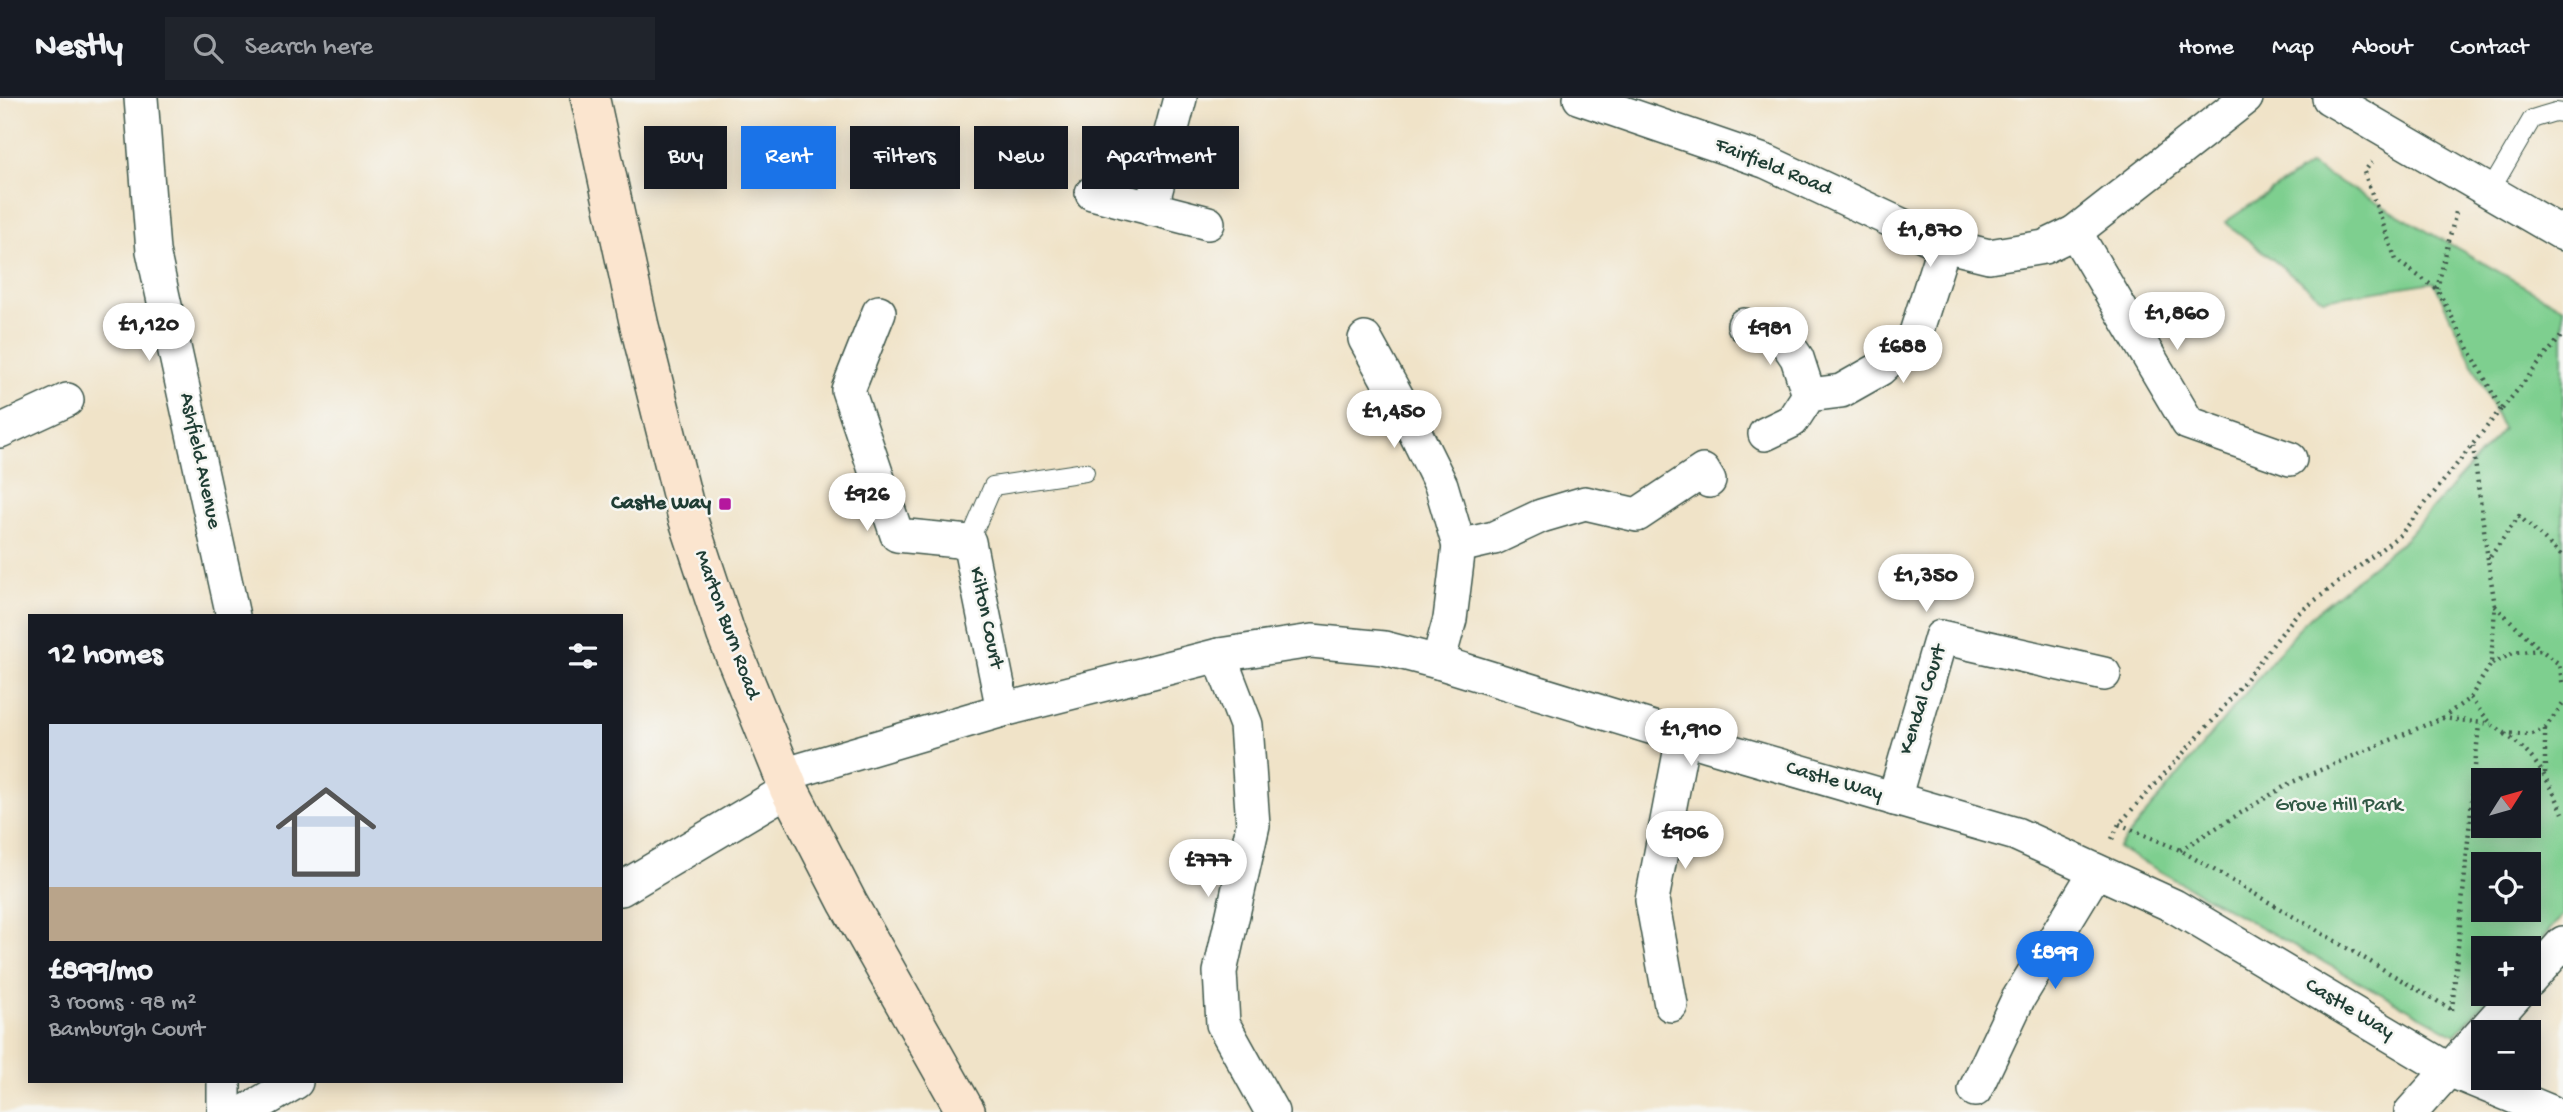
<!DOCTYPE html>
<html lang="en">
<head>
<meta charset="utf-8">
<style>
	:root { --surface:#171b24; --page:#20242c; --text:#f1f3f6; --muted:#9ea1a6; --line:#363941; --accent:#1a73e8 }
	body { margin:0; font-family:"Gochi Hand",sans-serif; background:var(--page); color:var(--text); height:100vh; display:flex; flex-direction:column; font-size:26px; white-space:nowrap }
	* { box-sizing:border-box; margin:0 }
	p { font-size:23px; color:var(--muted) }
	.icon { flex:none; width:38px; height:38px; fill:none; stroke:currentColor; stroke-width:2; stroke-linecap:round; stroke-linejoin:round }
	.map { position:relative; flex:1; overflow:hidden }
	.details { position:absolute; left:28px; top:516px; width:595px; height:469px; display:flex; flex-direction:column; background:var(--surface); border-radius:0px; box-shadow:0 4px 18px #0003 }
	.details>* { flex:none }
	.hud { position:absolute; left:644px; top:28px; width:665px; height:63px; display:flex; gap:14px }
	.needle { width:46px; rotate:53deg }
	.tools { position:absolute; left:2471px; top:670px; display:grid; gap:14px }
	.tools a { display:grid; place-items:center; width:70px; height:70px; border-radius:0px; background:var(--surface); box-shadow:0 4px 18px #0003; font-size:35px }
	.price { position:absolute; translate:-50% -60px; padding:0 16px; border-radius:24px; background:#fff; color:#222; font-size:23px; line-height:46px; filter:drop-shadow(0 2px 4px #0008) }
	.price::after { content:''; position:absolute; left:50%; top:42px; width:21px; height:16px; margin-left:-10px; background:inherit; clip-path:polygon(0 0,100% 0,50% 100%) }
	.price.current { background:var(--accent); color:#fff }
	ul { padding:0; list-style:none }
	li { display:grid; align-content:center; gap:14px; height:371px; padding:0 21px }
	li+li { border-top:2px solid var(--line) }
	li span { display:grid; place-items:center; height:217px; border-radius:0px; color:#555 }
	li>.icon { margin-inline-start:auto }
	span .icon { width:126px; height:126px; fill:#fffc; stroke-width:1 }
	li b { font-size:30px }
	h2 { display:flex; justify-content:space-between; align-items:center; height:84px; padding:0 21px; font-size:30px }
	.chip { padding:0 24px; border-radius:0px; background:var(--surface); box-shadow:0 4px 18px #0003; font-size:24px; line-height:63px }
	.chip.current { background:var(--accent); color:#fff }
	header { display:flex; align-items:center; gap:42px; box-sizing:border-box; height:98px; padding:0 35px; background:var(--surface); border-bottom:2px solid var(--line) }
	header strong { font-size:33px }
	nav { display:flex; gap:38px; margin-inline-start:auto; font-size:24px }
	.search { width:490px; height:63px; background:var(--page); display:flex; align-items:center; gap:18px; box-sizing:border-box; padding:0 24px; border-radius:0px; color:var(--muted); font-size:26px }
	.map>svg:first-child { display:block }
</style>
</head>
<body>
<header>
<strong>Nestly</strong>
<div class="search"><svg class="icon" aria-label="search" viewBox="0 0 24 24"><circle cx="10" cy="10" r="6"/><path d="M15 15l6 6"/></svg>Search here</div>
<nav><a>Home</a><a>Map</a><a>About</a><a>Contact</a></nav>
</header>
<div class="map">
<svg width="2563" height="1014" viewBox="0 0 2563 1014">
	<rect width="100%" height="100%" fill="#f6f6f2"/>
	<filter id="ink" filterUnits="userSpaceOnUse"><feTurbulence type="fractalNoise" baseFrequency=".0143" numOctaves="2"/><feDisplacementMap in="SourceGraphic" scale="14" xChannelSelector="R" yChannelSelector="G"/><feConvolveMatrix kernelMatrix="1 2 1 2 8 2 1 2 1" color-interpolation-filters="sRGB"/></filter>
	<filter id="wash" filterUnits="userSpaceOnUse"><feTurbulence type="fractalNoise" baseFrequency=".00686" numOctaves="4" result="noise"/><feDisplacementMap in="SourceGraphic" scale="28" xChannelSelector="R" yChannelSelector="G"/><feGaussianBlur stdDeviation="1.57" result="paint"/><feColorMatrix in="noise" values="0 0 0 0 0 0 0 0 0 0 0 0 0 0 0 0 0 1.4 0 .05"/><feComposite in="paint" operator="in"/></filter>
	<g filter="url(#wash)">
		<rect width="100%" height="100%" fill="#f0e3c8"/>
		<path fill="#7ecf8f" stroke="#4e8662" stroke-width="2" fill-rule="evenodd" d="M 2310,67 L 2563,210 L 2563,817 L 2529,855 L 2529,850 L 2483,850 L 2483,896 L 2492,896 L 2455,937 L 2118,750 L 2304,524 L 2403,443 L 2503,331 L 2434,184 L 2323,201 L 2225,124 ZM 2483,682 L 2529,682 L 2529,728 L 2483,728 ZM 2483,766 L 2529,766 L 2529,812 L 2483,812 Z"/>
	</g>
	<g filter="url(#ink)">
		<g fill="none" stroke-linecap="round" stroke-linejoin="round">
			<defs>
				<g id="lane">
					<polyline points="2490,93 2532,21 2555,14 2563,15"/>
					<polyline points="969,444 993,388 1085,374"/>
				</g>
				<g id="street">
					<polyline points="141,0 153,153 233,518"/>
					<polyline points="1580,0 1767,64 1944,147 1989,158 2044,149 2075,134 2246,0"/>
					<polyline points="2329,0 2563,136"/>
					<polyline points="1092,95 1208,125"/>
					<polyline points="1151,111 1180,0"/>
					<polyline points="2075,134 2188,325 2290,361"/>
					<polyline points="879,214 848,292 897,437 969,444 1003,612"/>
					<polyline points="1744,227 1780,235 1797,260 1809,297"/>
					<polyline points="1365,241 1401,306 1441,387 1459,448"/>
					<polyline points="0,333 67,302"/>
					<polyline points="1765,336 1792,323 1809,297 1841,293 1880,271 1915,238 1944,147"/>
					<polyline points="1219,557 1246,627 1253,727 1220,874 1223,926 1272,1014"/>
					<polyline points="1438,564 1450,521 1459,448 1494,440 1541,418 1585,405 1637,417 1703,373 1709,383"/>
					<polyline points="783,677 1003,612 1219,557 1312,543 1384,550 1438,564 1709,647 2016,736 2174,808 2449,972 2551,1014"/>
					<polyline points="1894,701 1941,539 2104,576"/>
					<polyline points="621,791 789,691"/>
					<polyline points="2529,883 2563,845"/>
					<polyline points="1671,907 1652,802 1683,639"/>
					<polyline points="224,984 224,1014"/>
					<polyline points="1975,992 2018,901 2096,773"/>
					<polyline points="245,1014 296,984"/>
					<polyline points="2411,1014 2517,896"/>
				</g>
				<polyline id="secondary" points="590,0 639,226 687,418 726,536 789,691 848,805 966,1014"/>
			</defs>
			<use href="#lane" stroke="#3e564a" stroke-width="20"/>
			<use href="#street" stroke="#3e564a" stroke-width="36"/>
			<use href="#secondary" stroke="#3e564a" stroke-width="41"/>
			<g stroke="#3e564a" stroke-width="4.5" stroke-dasharray="2 5" stroke-linecap="butt">
				<polyline points="2437,191 2456,114"/>
				<polyline points="2502,311 2563,236"/>
				<polyline points="2473,348 2488,462 2519,418 2563,459"/>
				<polyline points="2495,508 2541,552"/>
				<polyline points="2492,566 2513,555 2541,552 2559,566 2563,588"/>
				<polyline points="2470,600 2492,627 2505,635 2530,637 2545,630 2563,606"/>
				<polyline points="2442,620 2491,626"/>
				<path d="M 2505,636 C 2536,658 2548,681 2563,715"/>
				<polyline points="2545,675 2545,630"/>
				<polyline points="2119,726 2180,752 2454,913"/>
				<polyline points="2112,741 2119,726 2215,620 2296,517 2401,436 2501,311 2437,191 2396,162 2364,74 2372,64"/>
				<polyline points="2180,752 2290,685 2442,620 2470,600 2491,566 2495,508 2488,462"/>
				<polyline points="2452,912 2479,626"/>
			</g>
			<use href="#lane" stroke="#fff" stroke-width="18"/>
			<use href="#street" stroke="#fff" stroke-width="33"/>
			<use href="#secondary" stroke="#fbe5cf" stroke-width="38"/>
		</g>
	</g>
	<rect fill="#b5179e" stroke="#f6f6f2" stroke-width="2.5" x="718" y="399" width="14" height="14" rx="3.5"/>
	<g text-anchor="middle" dominant-baseline="central" stroke-width="5" stroke-linejoin="round" paint-order="stroke">
		<g font-size="21" fill="#1f3d34" stroke="#f6f6f2">
			<text transform="translate(1773 70) rotate(22)">Fairfield Road</text>
			<text transform="translate(199 363) rotate(78)">Ashfield Avenue</text>
			<text transform="translate(985 520) rotate(78)">Kilton Court</text>
			<text transform="translate(726 527) rotate(70)">Marton Burn Road</text>
			<text transform="translate(1924 602) rotate(-72)">Kendal Court</text>
			<text transform="translate(1834 684) rotate(16)">Castle Way</text>
			<text transform="translate(2349 912) rotate(31)">Castle Way</text>
		</g>
		<g font-size="21" font-weight="bold" fill="#1f3d34" stroke="#f6f6f2" text-anchor="end">
			<text x="711" y="406">Castle Way</text>
		</g>
		<g font-size="21" fill="#325a46" stroke="#f6f6f2">
			<text x="2339" y="708">Grove Hill Park</text>
		</g>
	</g>
</svg>
<div class="tools">
<a><svg class="needle" viewBox="-14 -14 28 28"><path d="M0-13l5 13h-10z" fill="#e53935"/><path d="M0 13l5-13h-10z" fill="#9ea1a6"/></svg></a>
<a><svg class="icon" aria-label="locate" viewBox="0 0 24 24"><circle cx="12" cy="12" r="6"/><path d="M12 2v4M12 18v4M2 12h4M18 12h4"/></svg></a>
<a>+</a>
<a>−</a>
</div>
<b class="price" style="left:1930px;top:171px">£1,870</b>
<b class="price" style="left:2177px;top:254px">£1,860</b>
<b class="price" style="left:149px;top:265px">£1,120</b>
<b class="price" style="left:1770px;top:269px">£981</b>
<b class="price" style="left:1903px;top:287px">£688</b>
<b class="price" style="left:1394px;top:352px">£1,450</b>
<b class="price" style="left:867px;top:435px">£926</b>
<b class="price" style="left:1926px;top:516px">£1,350</b>
<b class="price" style="left:1691px;top:670px">£1,910</b>
<b class="price" style="left:1685px;top:773px">£906</b>
<b class="price" style="left:1208px;top:801px">£777</b>
<b class="price current" style="left:2055px;top:893px">£899</b>
<div class="hud">
<a class="chip">Buy</a>
<a class="chip current">Rent</a>
<a class="chip">Filters</a>
<a class="chip">New</a>
<a class="chip">Apartment</a>
</div>
<section class="details">
<h2>12 homes<svg class="icon" aria-label="filters" viewBox="0 0 24 24"><path d="M4 7h16M4 17h16"/><circle cx="9" cy="7" r="2"/><circle cx="15" cy="17" r="2"/></svg></h2>
<ul>
<li><span style="background:linear-gradient(#c9d6e8 75%,#b9a48a 0)"><svg class="icon" aria-label="home" viewBox="0 0 24 24"><path d="M3 11l9-7 9 7M6 9v11h12V9"/></svg></span><div><b>£899/mo</b><p>3 rooms · 98 m²</p><p>Bamburgh Court</p></div></li>
</ul>
</section>
</div>
</body>
</html>
